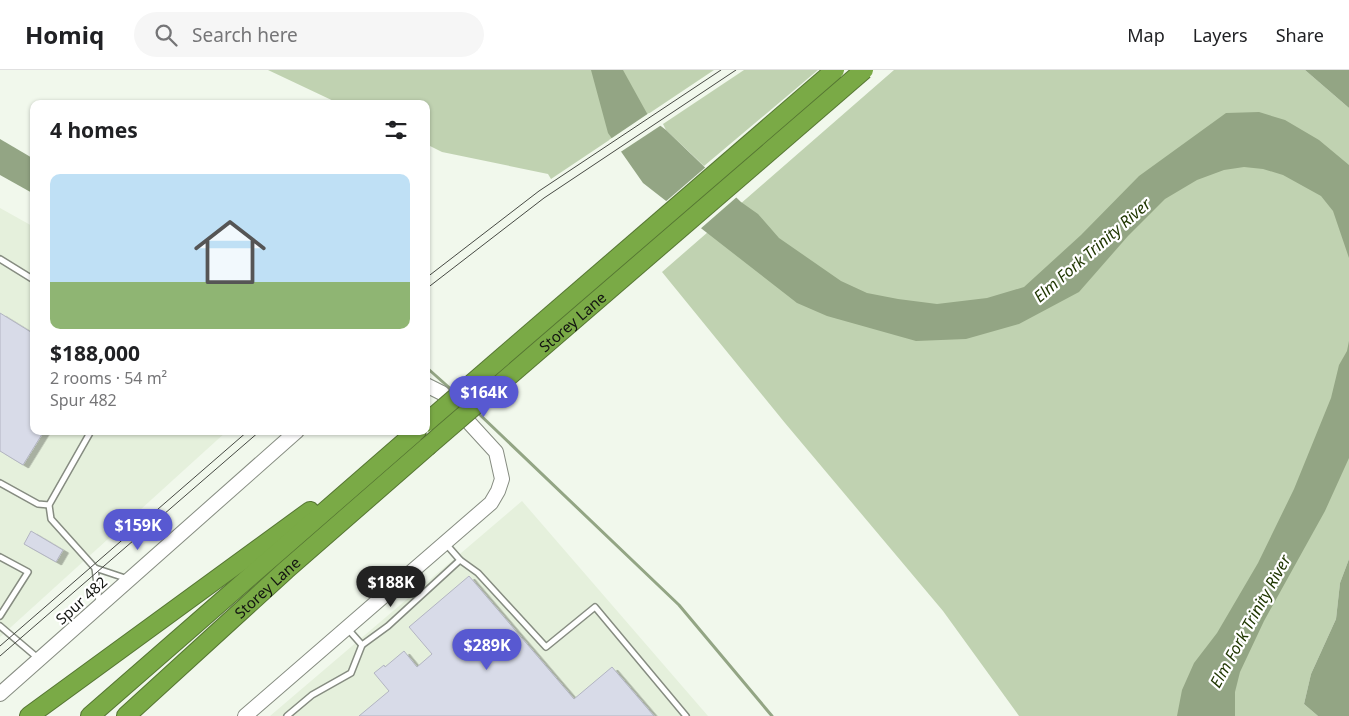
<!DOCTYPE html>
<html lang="en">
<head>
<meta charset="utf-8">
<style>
	:root { --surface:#fff; --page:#f6f6f6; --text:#202124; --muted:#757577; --line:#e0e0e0; --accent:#5859d1 }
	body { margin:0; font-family:"Noto Sans",sans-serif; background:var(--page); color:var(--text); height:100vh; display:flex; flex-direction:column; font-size:19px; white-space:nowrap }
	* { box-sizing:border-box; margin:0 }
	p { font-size:16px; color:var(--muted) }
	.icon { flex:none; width:28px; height:28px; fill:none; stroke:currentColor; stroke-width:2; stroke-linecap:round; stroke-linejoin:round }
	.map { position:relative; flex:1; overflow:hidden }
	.details { position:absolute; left:30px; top:30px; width:400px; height:335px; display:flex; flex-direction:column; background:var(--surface); border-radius:10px; box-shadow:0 1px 4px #0004 }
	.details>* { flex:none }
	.price { position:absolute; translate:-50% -42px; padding:0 11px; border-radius:18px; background:var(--accent); color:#fff; font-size:16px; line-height:32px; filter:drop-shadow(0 1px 2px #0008) }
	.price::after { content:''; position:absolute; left:50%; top:30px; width:15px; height:11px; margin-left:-8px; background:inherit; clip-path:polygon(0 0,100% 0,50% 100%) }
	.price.active { background:#222; color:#fff }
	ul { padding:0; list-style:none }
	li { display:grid; align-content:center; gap:10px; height:265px; padding:0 20px }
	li+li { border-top:1px solid var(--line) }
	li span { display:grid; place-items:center; height:155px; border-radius:10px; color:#555 }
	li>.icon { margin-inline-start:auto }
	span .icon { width:90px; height:90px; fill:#fffc; stroke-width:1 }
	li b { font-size:21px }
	h2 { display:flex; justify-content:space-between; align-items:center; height:60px; padding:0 20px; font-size:21px }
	header { display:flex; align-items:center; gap:30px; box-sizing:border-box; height:70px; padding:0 25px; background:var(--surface); border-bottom:1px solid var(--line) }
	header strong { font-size:24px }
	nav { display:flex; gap:28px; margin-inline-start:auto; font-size:18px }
	.search { width:350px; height:45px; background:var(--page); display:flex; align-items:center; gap:12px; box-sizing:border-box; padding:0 18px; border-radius:28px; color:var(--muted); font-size:19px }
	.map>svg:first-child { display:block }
</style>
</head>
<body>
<header>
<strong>Homiq</strong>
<div class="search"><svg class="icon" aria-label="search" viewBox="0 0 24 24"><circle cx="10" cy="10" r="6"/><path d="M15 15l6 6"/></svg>Search here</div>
<nav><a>Map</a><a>Layers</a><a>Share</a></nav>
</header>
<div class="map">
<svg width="1349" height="646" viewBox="0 0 1349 646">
	<defs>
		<filter id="shadow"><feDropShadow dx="5.5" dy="3" stdDeviation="0" flood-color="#0004"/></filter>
	</defs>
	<rect width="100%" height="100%" fill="#f1f8ec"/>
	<g fill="#e5f0dc">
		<polygon points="0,138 34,157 34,361 227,361 0,567"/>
		<polygon points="522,431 708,646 270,646"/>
	</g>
	<g fill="#c0d2b1">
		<polygon points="268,0 714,0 551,109 548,104 442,82 426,74 426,34 340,34"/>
		<polygon points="744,0 818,0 704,96 666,60 663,54"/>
		<polygon points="894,0 1305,0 1349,38 1349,489 1340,513 1336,549 1311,604 1304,634 1318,646 1019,646 943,541 785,353 662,202"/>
	</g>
	<g fill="#93a584">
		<polygon points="591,0 623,0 649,47 666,60 741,132 758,144 779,168 841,211 867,223 898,229 937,234 987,228 1024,217 1081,165 1139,106 1226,43 1259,42 1285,50 1319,70 1349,95 1349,188 1333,141 1321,126 1283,105 1263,99 1244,97 1224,100 1197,110 1165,129 1128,166 1079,222 1019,254 966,269 916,271 827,246 797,233 643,113 608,63"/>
		<polygon points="1305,0 1349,0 1349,38"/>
		<polygon points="0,69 34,89 34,124 0,105"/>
		<polygon points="1349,271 1349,388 1325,441 1264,551 1240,602 1235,622 1235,646 1177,646 1182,620 1194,593 1217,563 1258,493 1294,419 1331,328 1339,295 1347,281"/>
		<polygon points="1349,489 1349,646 1318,646 1304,634 1311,604 1336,549 1340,513"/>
	</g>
	<g fill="#f1f8ec">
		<polygon points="649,43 663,54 619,83 609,70"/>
		<polygon points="707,96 738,126 699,160 664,133"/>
	</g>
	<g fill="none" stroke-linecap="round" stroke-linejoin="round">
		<g stroke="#93a584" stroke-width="3">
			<polyline points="426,297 453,321"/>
			<polyline points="477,342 679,535 772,646"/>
		</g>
	</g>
	<g fill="#d8dbe8" stroke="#b2b4c1" filter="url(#shadow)">
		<polygon points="0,243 34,264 34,361 44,361 23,395 0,381"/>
		<polygon points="31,461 63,480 56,492 24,474"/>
		<polygon points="469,506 574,629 612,597 654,646 359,646 389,621 374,603 384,595 385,597 404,581 417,597 432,584 409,557"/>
	</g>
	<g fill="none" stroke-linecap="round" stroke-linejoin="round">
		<defs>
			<g id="lane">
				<polyline points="0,189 34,210"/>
				<polyline points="91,361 49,435 51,449 95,498"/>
				<polyline points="0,413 38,434 49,435"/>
				<polyline points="0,487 28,502 0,546"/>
				<polyline points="460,490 478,503 546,577 595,537 686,646"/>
				<polyline points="99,532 95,498 128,509"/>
				<polyline points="0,556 39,589"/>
				<polyline points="347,558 362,575 388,556 460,490 446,474"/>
				<polyline points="287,646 312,625 351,603 362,575"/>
			</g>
			<g id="secondary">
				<polyline points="0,624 297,361"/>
				<polyline points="245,646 491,433 498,421 502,409 496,382 442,323 426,315"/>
			</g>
			<g id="highway">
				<polyline points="29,646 310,441"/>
				<polyline points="90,646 417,361"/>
				<path id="s1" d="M 126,646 L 286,500 L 427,377"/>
			</g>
		</defs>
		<use href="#lane" stroke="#868c81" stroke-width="8"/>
		<use href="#secondary" stroke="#868c81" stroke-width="16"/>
		<use href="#highway" stroke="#567633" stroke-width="20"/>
		<use href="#lane" stroke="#fff" stroke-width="5"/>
		<use href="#secondary" stroke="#fff" stroke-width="14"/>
		<use href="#highway" stroke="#7aaa46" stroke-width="18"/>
		<g stroke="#464943" stroke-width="1">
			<polyline points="426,208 539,121 721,0"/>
			<polyline points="426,219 544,128 736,0"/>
			<polyline points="0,576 248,361"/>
			<polyline points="0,586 260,361"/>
		</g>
		<defs>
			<g id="highway-bridge">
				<polyline points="426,353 835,0"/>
				<path id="s2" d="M 427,377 L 864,0"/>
			</g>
		</defs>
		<use href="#highway-bridge" stroke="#567633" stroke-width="20" stroke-linecap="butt"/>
		<use href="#highway-bridge" stroke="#7aaa46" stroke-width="18"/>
	</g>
	<g text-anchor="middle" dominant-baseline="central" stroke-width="4.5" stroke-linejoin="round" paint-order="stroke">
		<g font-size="15" fill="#131511" stroke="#fff">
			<text stroke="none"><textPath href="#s2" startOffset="192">Storey Lane</textPath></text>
			<text stroke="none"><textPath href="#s1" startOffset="191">Storey Lane</textPath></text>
			<text transform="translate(81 530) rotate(-42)">Spur 482</text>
		</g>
		<g font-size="16" font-style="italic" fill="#203702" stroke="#fff">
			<text transform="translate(1092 180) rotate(-41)">Elm Fork Trinity River</text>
			<text transform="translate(1250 551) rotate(-61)">Elm Fork Trinity River</text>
		</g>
	</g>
</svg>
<b class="price" style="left:484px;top:348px">$164K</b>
<b class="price" style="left:138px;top:481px">$159K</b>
<b class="price active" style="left:391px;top:538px">$188K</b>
<b class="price" style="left:487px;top:601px">$289K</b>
<section class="details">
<h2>4 homes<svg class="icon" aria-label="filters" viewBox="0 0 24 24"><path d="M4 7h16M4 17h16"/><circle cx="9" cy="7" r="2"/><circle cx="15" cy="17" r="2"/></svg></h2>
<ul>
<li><span style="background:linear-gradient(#bfe0f5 70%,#8fb573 0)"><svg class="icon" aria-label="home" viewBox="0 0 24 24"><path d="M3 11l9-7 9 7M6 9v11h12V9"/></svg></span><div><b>$188,000</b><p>2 rooms · 54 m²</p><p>Spur 482</p></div></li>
</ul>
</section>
</div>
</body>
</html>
